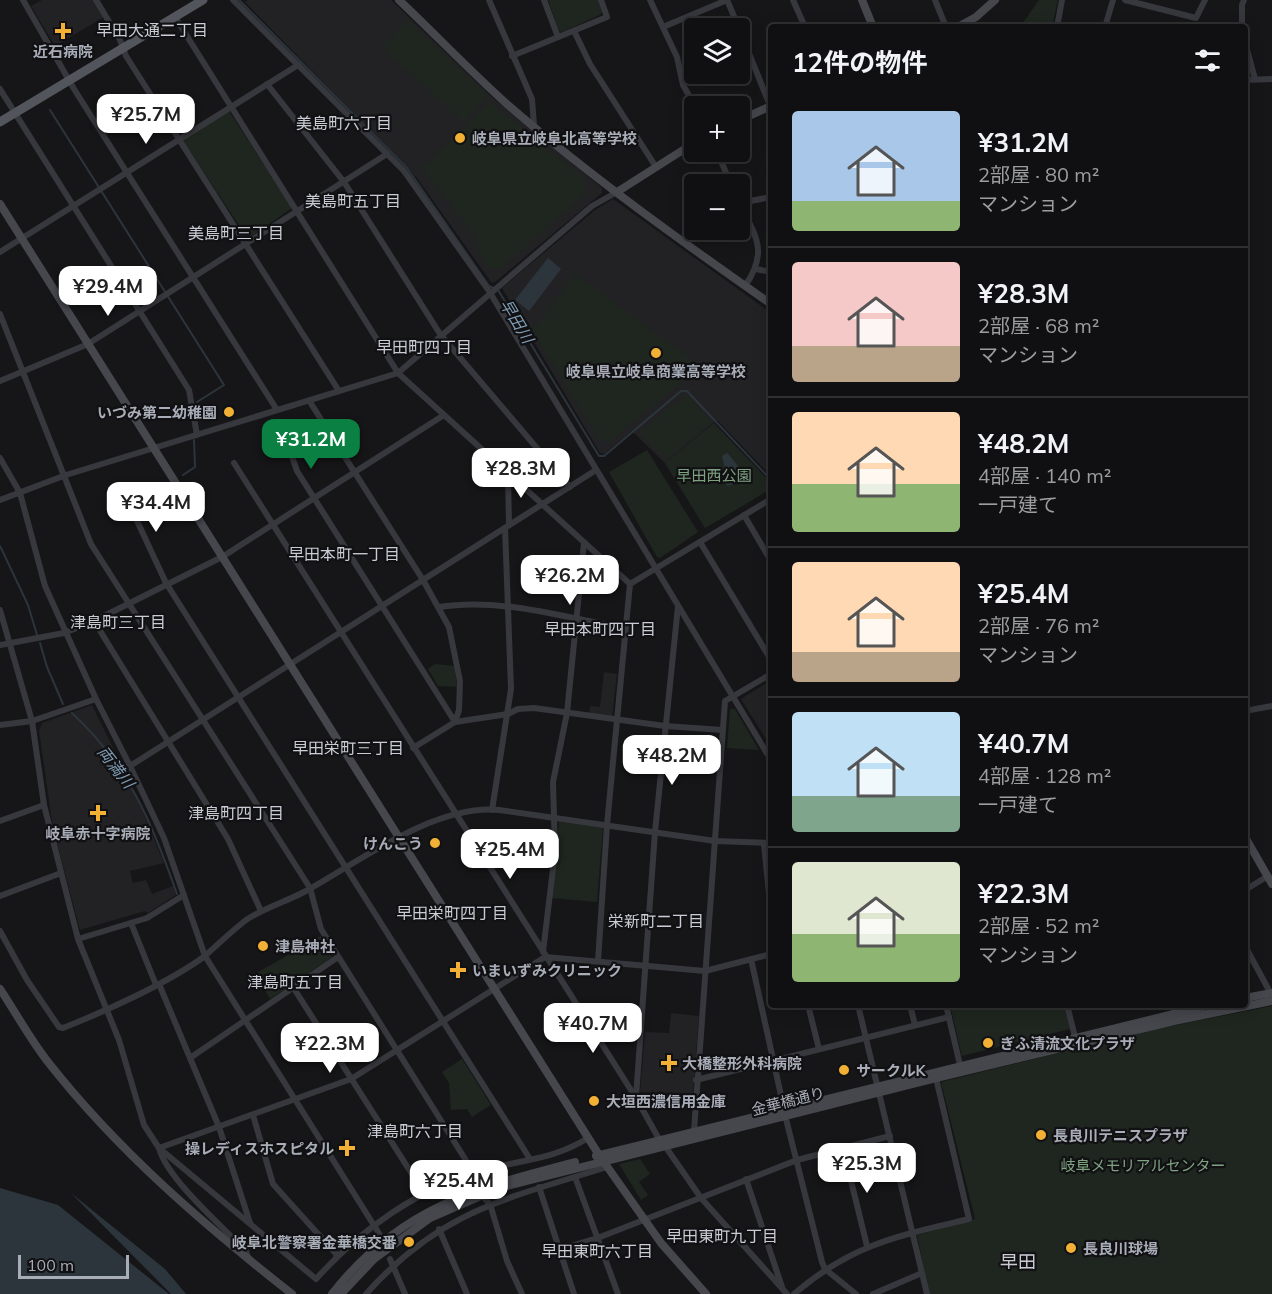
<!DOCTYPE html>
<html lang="ja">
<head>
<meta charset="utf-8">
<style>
	:root { --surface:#101012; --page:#19191b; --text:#f1f3f6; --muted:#9c9d9f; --line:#303032; --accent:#0b8043 }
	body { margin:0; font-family:Mulish,"Noto Sans JP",sans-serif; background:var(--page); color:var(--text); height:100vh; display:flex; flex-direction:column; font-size:22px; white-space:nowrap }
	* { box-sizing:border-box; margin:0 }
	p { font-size:20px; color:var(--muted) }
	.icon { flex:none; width:33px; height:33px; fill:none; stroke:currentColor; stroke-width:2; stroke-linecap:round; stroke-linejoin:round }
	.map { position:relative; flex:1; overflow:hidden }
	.sheet { position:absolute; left:768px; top:24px; width:480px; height:984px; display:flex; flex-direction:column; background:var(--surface); border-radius:6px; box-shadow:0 3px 15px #0003,0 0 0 2px var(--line) }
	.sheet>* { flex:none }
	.controls { position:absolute; left:684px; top:18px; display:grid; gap:12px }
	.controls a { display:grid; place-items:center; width:66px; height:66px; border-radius:6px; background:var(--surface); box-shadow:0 3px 15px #0003,0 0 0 2px var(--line); font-size:30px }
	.scale { position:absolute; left:18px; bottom:15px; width:111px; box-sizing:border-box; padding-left:6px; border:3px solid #a8adb8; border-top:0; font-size:16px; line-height:21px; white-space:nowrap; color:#a8adb8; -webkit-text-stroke:4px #111113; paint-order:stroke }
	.price { position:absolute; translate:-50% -51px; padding:0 14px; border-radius:12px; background:#fff; color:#222; font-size:20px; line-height:39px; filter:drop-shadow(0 2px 3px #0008) }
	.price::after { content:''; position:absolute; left:50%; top:36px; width:18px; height:14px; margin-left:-9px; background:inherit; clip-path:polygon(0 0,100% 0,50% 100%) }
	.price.selected { background:var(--accent); color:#fff }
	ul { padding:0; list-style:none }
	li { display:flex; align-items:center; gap:18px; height:150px; padding:0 24px }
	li+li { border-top:2px solid var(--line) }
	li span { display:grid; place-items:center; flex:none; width:168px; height:120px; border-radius:6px; color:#555 }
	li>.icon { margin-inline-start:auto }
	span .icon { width:72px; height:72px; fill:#fffc; stroke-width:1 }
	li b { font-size:26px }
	h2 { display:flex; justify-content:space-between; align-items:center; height:72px; padding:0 24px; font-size:26px }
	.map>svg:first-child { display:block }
</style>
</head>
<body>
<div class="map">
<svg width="1272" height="1294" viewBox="0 0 1272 1294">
	<rect width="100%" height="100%" fill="#161618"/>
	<g fill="#222225">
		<polygon points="42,0 94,0 104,17 55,46 31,6"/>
		<polygon points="248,0 391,0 493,98 602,188 602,193 495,282 491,282 417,178 245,2"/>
		<polygon points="613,199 771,313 771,476 717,420 665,463 632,431 604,454 600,453 502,288 595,210"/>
		<polygon points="604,672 617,674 612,718 589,716 590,706 600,707"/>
		<polygon points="771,680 771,747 741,699"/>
		<polygon points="92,705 125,772 121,775 137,798 164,863 130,871 133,883 146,880 152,894 173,886 176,895 148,913 145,911 80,930 53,828 39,731 42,723"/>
		<polygon points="671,1013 699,1016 693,1094 640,1092 645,1032 669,1033"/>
	</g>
	<g fill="#1e261f">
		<polygon points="548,0 598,0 602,12 600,15 562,32 559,31"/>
		<polygon points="1039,0 1058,0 1052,27 1020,27"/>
		<polygon points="408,20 488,96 464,122 382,48"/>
		<polygon points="490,102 583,177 585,194 501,268 490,269 478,251 478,240 422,168"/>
		<polygon points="229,111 292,208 248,239 184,142 185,139"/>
		<polygon points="575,274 694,361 685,379 610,441 600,440 531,329 539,323"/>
		<polygon points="687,394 712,422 666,459 639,433"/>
		<polygon points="714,423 771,483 771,489 705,528 665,463"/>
		<polygon points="647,450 698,532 660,558 657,557 609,472"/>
		<polygon points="435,664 455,666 457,687 438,686 428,669"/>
		<polygon points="730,709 735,709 759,750 727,748"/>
		<polygon points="559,822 603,827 597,902 551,898"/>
		<polygon points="321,936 332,957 270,999 255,974"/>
		<polygon points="950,1005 1064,1005 1070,1029 962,1056"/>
		<polygon points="1272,1006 1272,1294 929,1294 917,1235 975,1219 941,1082 1156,1029"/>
		<polygon points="462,1059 491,1105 472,1117 467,1109 451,1110 449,1083 442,1072"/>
		<polygon points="640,1159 650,1174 639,1182 648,1195 641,1200 619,1164"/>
	</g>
	<g fill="#2c353c">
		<polygon points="548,258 561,269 529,311 515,300"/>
		<polygon points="727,453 730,456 749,480 727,486 721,475 725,469 722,456"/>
		<polygon points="0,1188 58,1205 169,1294 0,1294"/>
		<polygon points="71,1193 165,1269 186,1294 171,1294"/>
	</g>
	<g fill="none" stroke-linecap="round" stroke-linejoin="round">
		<g stroke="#2c353c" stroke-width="2">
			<polyline points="239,0 407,168 489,286 498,290 599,456 604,456 681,391 687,391 771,480"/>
			<polyline points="50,110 224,385 197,402"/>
			<polyline points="183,475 195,467 194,440"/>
			<polyline points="0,546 28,605 37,635"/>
			<polyline points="40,643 47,667 63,704"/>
			<path d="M 72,713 C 129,766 152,823 177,894"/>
		</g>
		<g stroke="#37383d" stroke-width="6">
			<polyline points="23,0 74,89 277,410"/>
			<polyline points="96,0 120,40 126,56 339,391"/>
			<polyline points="233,0 404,171 489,291 771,760"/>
			<polyline points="489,0 532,99 534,125"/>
			<polyline points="544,0 558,37"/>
			<polyline points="650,0 677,57 683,85 695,106"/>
			<polyline points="727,0 739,28"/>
			<polyline points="793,0 805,27"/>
			<polyline points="935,0 946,27"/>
			<polyline points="1125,0 1196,18 1205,0"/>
			<polyline points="175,17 398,373 630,584"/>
			<polyline points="663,27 727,0"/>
			<polyline points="1057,27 1062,0"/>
			<polyline points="1105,27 1113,0"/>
			<polyline points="1242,27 1242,5 1244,0"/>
			<polyline points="574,31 590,64 656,167"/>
			<polyline points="740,31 771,108"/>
			<polyline points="1245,42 1255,79"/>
			<polyline points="512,56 607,17 601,0"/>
			<polyline points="1245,80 1272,79"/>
			<polyline points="267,84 344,182 440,334 570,487"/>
			<polyline points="0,89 189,390 197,435"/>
			<polyline points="717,152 731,184"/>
			<polyline points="740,203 771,197"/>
			<path d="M 740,205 C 757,237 768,253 745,286"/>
			<polyline points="0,252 298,65"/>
			<polyline points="756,269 771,272"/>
			<polyline points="0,314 91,544 310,888 321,929 477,1178"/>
			<polyline points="0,381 88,344 387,154"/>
			<polyline points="310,402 423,580 449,627 460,681 459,710 455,722"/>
			<polyline points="290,451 297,471 455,722"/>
			<polyline points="0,458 20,493 45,586 96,699"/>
			<polyline points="234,463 636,1098 659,1139"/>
			<polyline points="508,474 509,525"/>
			<polyline points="124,493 166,583 530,1159"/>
			<polyline points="0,500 66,475 398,373 592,206 617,192"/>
			<polyline points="744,515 771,561"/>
			<polyline points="700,542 771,660"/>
			<polyline points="630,584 771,499"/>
			<path d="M 439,607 C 500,597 566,618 625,628"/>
			<polyline points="0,610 32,721 44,805 78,939"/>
			<polyline points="94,621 228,839 261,911"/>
			<polyline points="0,645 64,633 94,621 222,557 444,415"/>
			<polyline points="1245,711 1272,706"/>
			<polyline points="0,725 32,721 96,699 130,766 596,470"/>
			<polyline points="413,748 455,722 508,714 518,709 534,708 665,726 723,730"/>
			<path d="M 130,766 L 164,838 L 205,956 C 218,944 232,931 246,920 C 264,908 285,902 304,892 C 359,862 434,804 499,810 L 715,841 L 771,843"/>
			<polyline points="492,810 511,689 505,528"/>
			<polyline points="0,821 44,805"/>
			<polyline points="764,844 771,913"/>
			<polyline points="1245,890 1268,876"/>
			<path d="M 184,895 L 147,918 L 78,939 L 119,1040 L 144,1125 L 159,1148 L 316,1279 C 361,1229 419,1188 484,1170 C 521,1160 555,1159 588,1138"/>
			<polyline points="0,896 61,873"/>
			<polyline points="131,923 156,985"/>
			<path d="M 0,931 L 27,980 L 59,1027 L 63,1028 C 106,1011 168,983 205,956 L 380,1235"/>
			<polyline points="1245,946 1271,994"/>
			<polyline points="543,952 555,852 553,782 567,713 584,543"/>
			<polyline points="751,959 784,1109"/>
			<polyline points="598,961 607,825 630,584"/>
			<polyline points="159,984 190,1058 338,957"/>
			<polyline points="293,987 424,1193"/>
			<polyline points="808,1005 819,1049"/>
			<polyline points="858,1005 927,1294"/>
			<polyline points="910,1005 915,1025"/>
			<polyline points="946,1005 960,1065"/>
			<polyline points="1067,1005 1075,1037"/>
			<polyline points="190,1058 219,1127 250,1223"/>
			<polyline points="696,1080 949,1017"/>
			<polyline points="636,1097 655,832 678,606"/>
			<polyline points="253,1115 273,1184 337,1255"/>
			<polyline points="785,1115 822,1262 825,1269 856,1294"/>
			<polyline points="694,1131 725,701 771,674"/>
			<polyline points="665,1146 701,1198 787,1294"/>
			<polyline points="159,1148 351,1079 545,957 705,971 771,954"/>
			<path d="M 159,1148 C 167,1179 223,1227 246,1251 L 248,1258"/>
			<polyline points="843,1148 867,1246"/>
			<polyline points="575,1177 618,1294"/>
			<polyline points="746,1179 782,1287"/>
			<polyline points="539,1187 574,1294"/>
			<polyline points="485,1199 490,1204 507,1261 522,1294"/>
			<polyline points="439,1229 467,1294"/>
			<polyline points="558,1250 595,1239 797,1160 890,1136"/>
			<polyline points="390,1259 405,1294"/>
			<path d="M 366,1294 C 441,1210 506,1199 607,1167"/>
			<path d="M 794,1294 C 852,1244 898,1236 969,1219 L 936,1078"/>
			<polyline points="873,1294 922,1273"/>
		</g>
		<g stroke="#45474d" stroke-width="8">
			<path d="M 399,0 C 436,35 471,72 508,105 C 591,177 681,241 771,304"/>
			<polyline points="862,0 873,27"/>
			<polyline points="958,27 976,17 995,0"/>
			<polyline points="740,120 771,106"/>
			<polyline points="617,192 694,143"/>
			<polyline points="0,204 599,1155 661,1243 706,1294"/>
			<polyline points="1245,837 1272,884"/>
			<path d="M 0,989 C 16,1013 30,1039 48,1062 C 118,1151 203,1224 292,1294"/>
			<polyline points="1245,998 1272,993"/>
			<polyline points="596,1156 1210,1005"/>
			<path d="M 332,1294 C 399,1208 475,1188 575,1162"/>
			<polyline points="341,1294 374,1259 430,1218 499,1188 936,1078 1174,1021 1272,1001"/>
		</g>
		<polyline stroke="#53555c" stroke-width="9" points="0,122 203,0"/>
	</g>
	<g fill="#f2b134" stroke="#111113" stroke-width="2">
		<path d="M60 22h6v6h6v6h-6v6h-6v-6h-6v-6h6z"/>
		<circle cx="460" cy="138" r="6"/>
		<circle cx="656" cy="353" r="6"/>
		<circle cx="229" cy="412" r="6"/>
		<path d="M95 804h6v6h6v6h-6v6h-6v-6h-6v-6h6z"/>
		<circle cx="435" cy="843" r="6"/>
		<circle cx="263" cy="946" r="6"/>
		<path d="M455 961h6v6h6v6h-6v6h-6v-6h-6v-6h6z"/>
		<circle cx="988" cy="1043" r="6"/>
		<path d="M666 1054h6v6h6v6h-6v6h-6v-6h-6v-6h6z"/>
		<circle cx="844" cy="1070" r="6"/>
		<circle cx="594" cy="1101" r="6"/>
		<circle cx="1041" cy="1135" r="6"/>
		<path d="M344 1139h6v6h6v6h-6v6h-6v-6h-6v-6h6z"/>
		<circle cx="409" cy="1242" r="6"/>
		<circle cx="1071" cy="1248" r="6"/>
	</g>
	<g text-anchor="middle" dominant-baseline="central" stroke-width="4.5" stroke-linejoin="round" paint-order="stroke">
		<g font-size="15" font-weight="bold" fill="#a8adb8" stroke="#111113" text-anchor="start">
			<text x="63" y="51" text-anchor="middle">近石病院</text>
			<text x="472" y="138">岐阜県立岐阜北高等学校</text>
			<text x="656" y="371" text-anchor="middle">岐阜県立岐阜商業高等学校</text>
			<text x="217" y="412" text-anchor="end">いづみ第二幼稚園</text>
			<text x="98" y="833" text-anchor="middle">岐阜赤十字病院</text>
			<text x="423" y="843" text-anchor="end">けんこう</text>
			<text x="275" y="946">津島神社</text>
			<text x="472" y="970">いまいずみクリニック</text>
			<text x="1000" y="1043">ぎふ清流文化プラザ</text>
			<text x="682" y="1063">大橋整形外科病院</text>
			<text x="856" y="1070">サークルK</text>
			<text x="606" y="1101">大垣西濃信用金庫</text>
			<text x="1053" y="1135">長良川テニスプラザ</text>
			<text x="334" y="1148" text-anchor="end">操レディスホスピタル</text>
			<text x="397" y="1242" text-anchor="end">岐阜北警察署金華橋交番</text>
			<text x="1083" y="1248">長良川球場</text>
		</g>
		<g font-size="15" fill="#7fa381" stroke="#111113">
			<text x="714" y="475">早田西公園</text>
			<text x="1143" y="1165">岐阜メモリアルセンター</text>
		</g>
		<g font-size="15" fill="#a8adb8" stroke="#111113">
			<text transform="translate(788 1101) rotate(-14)">金華橋通り</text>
		</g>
		<g font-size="16" fill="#c9ccd4" stroke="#111113">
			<text x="152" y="30">早田大通二丁目</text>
			<text x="344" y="123">美島町六丁目</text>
			<text x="353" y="201">美島町五丁目</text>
			<text x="236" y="233">美島町三丁目</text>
			<text x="424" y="347">早田町四丁目</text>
			<text x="344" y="554">早田本町一丁目</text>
			<text x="118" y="622">津島町三丁目</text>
			<text x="600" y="629">早田本町四丁目</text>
			<text x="348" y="748">早田栄町三丁目</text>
			<text x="236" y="813">津島町四丁目</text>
			<text x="452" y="913">早田栄町四丁目</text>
			<text x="656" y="921">栄新町二丁目</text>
			<text x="295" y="982">津島町五丁目</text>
			<text x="415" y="1131">津島町六丁目</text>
			<text x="722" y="1236">早田東町九丁目</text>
			<text x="597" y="1251">早田東町六丁目</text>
		</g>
		<g font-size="16" font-style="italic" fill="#7f9bb3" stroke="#111113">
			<text transform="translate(517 321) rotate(59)">早田川</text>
			<text transform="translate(116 767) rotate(52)">両満川</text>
		</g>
		<g font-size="18" fill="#c9ccd4" stroke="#111113">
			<text x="1018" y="1261">早田</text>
		</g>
	</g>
</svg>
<div class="controls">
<a><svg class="icon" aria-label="layers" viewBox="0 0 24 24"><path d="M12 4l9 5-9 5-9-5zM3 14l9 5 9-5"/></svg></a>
<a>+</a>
<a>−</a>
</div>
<div class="scale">100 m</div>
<b class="price" style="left:146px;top:145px">¥25.7M</b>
<b class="price" style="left:108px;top:317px">¥29.4M</b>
<b class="price selected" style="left:311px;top:470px">¥31.2M</b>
<b class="price" style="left:521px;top:499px">¥28.3M</b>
<b class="price" style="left:156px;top:533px">¥34.4M</b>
<b class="price" style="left:570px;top:606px">¥26.2M</b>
<b class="price" style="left:672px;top:786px">¥48.2M</b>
<b class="price" style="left:510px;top:880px">¥25.4M</b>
<b class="price" style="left:593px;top:1054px">¥40.7M</b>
<b class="price" style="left:330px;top:1074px">¥22.3M</b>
<b class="price" style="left:867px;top:1194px">¥25.3M</b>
<b class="price" style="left:459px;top:1211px">¥25.4M</b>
<section class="sheet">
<h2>12件の物件<svg class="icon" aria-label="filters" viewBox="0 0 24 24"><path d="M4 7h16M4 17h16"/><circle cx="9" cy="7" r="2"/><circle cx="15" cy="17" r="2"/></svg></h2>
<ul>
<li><span style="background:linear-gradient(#a9c7e8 75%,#8fb573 0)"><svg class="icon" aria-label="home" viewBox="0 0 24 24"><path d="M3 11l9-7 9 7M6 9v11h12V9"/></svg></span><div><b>¥31.2M</b><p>2部屋 · 80 m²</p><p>マンション</p></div></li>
<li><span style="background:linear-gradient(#f6c9c9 70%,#b9a48a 0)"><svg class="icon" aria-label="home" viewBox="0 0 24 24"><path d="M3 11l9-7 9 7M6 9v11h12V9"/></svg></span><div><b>¥28.3M</b><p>2部屋 · 68 m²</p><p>マンション</p></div></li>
<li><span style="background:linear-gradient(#ffd9b3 60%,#8fb573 0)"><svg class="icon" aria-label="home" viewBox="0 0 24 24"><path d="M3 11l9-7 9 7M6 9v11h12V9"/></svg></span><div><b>¥48.2M</b><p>4部屋 · 140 m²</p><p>一戸建て</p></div></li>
<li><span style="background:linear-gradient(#ffd9b3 75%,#b9a48a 0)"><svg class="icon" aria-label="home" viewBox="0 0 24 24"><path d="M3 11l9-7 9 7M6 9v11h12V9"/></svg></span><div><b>¥25.4M</b><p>2部屋 · 76 m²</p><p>マンション</p></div></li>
<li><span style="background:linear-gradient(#bfe0f5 70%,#7fa58c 0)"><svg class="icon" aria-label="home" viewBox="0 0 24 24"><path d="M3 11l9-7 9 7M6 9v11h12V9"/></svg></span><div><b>¥40.7M</b><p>4部屋 · 128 m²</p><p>一戸建て</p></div></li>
<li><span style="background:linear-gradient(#dfe7d0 60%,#8fb573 0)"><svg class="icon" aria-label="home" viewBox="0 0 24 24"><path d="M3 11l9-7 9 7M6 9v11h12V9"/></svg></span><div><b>¥22.3M</b><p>2部屋 · 52 m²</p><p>マンション</p></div></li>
</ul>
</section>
</div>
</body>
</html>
